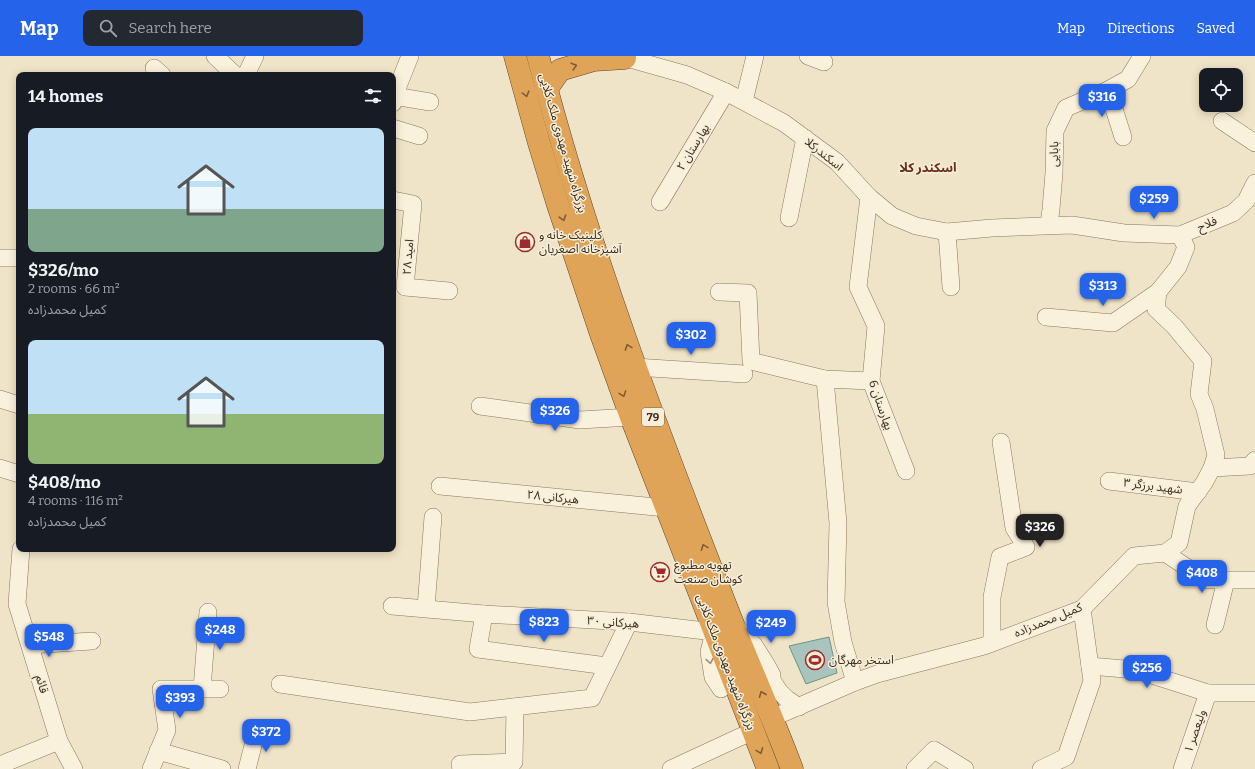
<!DOCTYPE html>
<html lang="en">
<head>
<meta charset="utf-8">
<style>
	:root { --surface:#171b24; --page:#242831; --text:#f1f3f6; --muted:#9ea1a6; --accent:#2563eb }
	body { margin:0; font-family:Bitter,"Noto Sans Arabic",serif; background:var(--page); color:var(--text); height:100vh; display:flex; flex-direction:column; font-size:15px; white-space:nowrap }
	* { box-sizing:border-box; margin:0 }
	p { font-size:13px; color:var(--muted) }
	.icon { flex:none; width:22px; height:22px; fill:none; stroke:currentColor; stroke-width:2; stroke-linecap:round; stroke-linejoin:round }
	.map { position:relative; flex:1; overflow:hidden }
	.details { position:absolute; left:16px; top:16px; width:380px; height:480px; display:flex; flex-direction:column; background:var(--surface); border-radius:8px; box-shadow:0 2px 10px #0003 }
	.details>* { flex:none }
	.buttons { position:absolute; left:1199px; top:12px; display:grid; gap:8px }
	.buttons a { display:grid; place-items:center; width:44px; height:44px; border-radius:8px; background:var(--surface); box-shadow:0 2px 10px #0003; font-size:20px }
	.price { position:absolute; translate:-50% -34px; padding:0 9px; border-radius:8px; background:var(--accent); color:#fff; font-size:13px; line-height:26px; filter:drop-shadow(0 1px 2px #0008) }
	.price::after { content:''; position:absolute; left:50%; top:24px; width:12px; height:9px; margin-left:-6px; background:inherit; clip-path:polygon(0 0,100% 0,50% 100%) }
	.price.selected { background:#222; color:#fff }
	ul { padding:0; list-style:none }
	li { display:grid; align-content:center; gap:8px; height:212px; padding:0 12px }
	li span { display:grid; place-items:center; height:124px; border-radius:8px; color:#555 }
	li>.icon { margin-inline-start:auto }
	span .icon { width:72px; height:72px; fill:#fffc; stroke-width:1 }
	li b { font-size:17px }
	h2 { display:flex; justify-content:space-between; align-items:center; height:48px; padding:0 12px; font-size:17px }
	header { display:flex; align-items:center; gap:24px; box-sizing:border-box; height:56px; padding:0 20px; background:var(--accent); color:#fff }
	header strong { font-size:19px }
	nav { display:flex; gap:22px; margin-inline-start:auto; font-size:14px }
	.search { width:280px; height:36px; background:var(--page); display:flex; align-items:center; gap:10px; box-sizing:border-box; padding:0 14px; border-radius:8px; color:var(--muted); font-size:15px }
	.map>svg:first-child { display:block }
</style>
</head>
<body>
<header>
<strong>Map</strong>
<div class="search"><svg class="icon" aria-label="search" viewBox="0 0 24 24"><circle cx="10" cy="10" r="6"/><path d="M15 15l6 6"/></svg>Search here</div>
<nav><a>Map</a><a>Directions</a><a>Saved</a></nav>
</header>
<div class="map">
<svg width="1255" height="713" viewBox="0 0 1255 713">
	<rect width="100%" height="100%" fill="#f0e4c8"/>
	<polygon fill="#a9c4bc" stroke="#6f938a" points="829,581 837,617 806,628 789,590"/>
	<g fill="none" stroke-linecap="round" stroke-linejoin="round">
		<defs>
			<g id="minor">
				<polyline points="215,0 235,19"/>
				<polyline points="620,0 687,19 726,36 784,67 837,106 869,141 892,160 916,170 947,176 992,172 1072,169 1124,177 1180,179 1233,157 1246,145 1255,127"/>
				<polyline points="808,0 824,6"/>
				<polyline points="154,12 162,19"/>
				<polyline points="246,19 255,0"/>
				<polyline points="1108,34 1123,81"/>
				<polyline points="394,40 430,46"/>
				<polyline points="744,45 755,0"/>
				<polyline points="393,47 394,40 410,0"/>
				<polyline points="1222,65 1255,87"/>
				<polyline points="393,72 419,80"/>
				<polyline points="869,141 858,231 876,270 871,325 906,415"/>
				<polyline points="393,144 413,148 405,231 449,235"/>
				<polyline points="660,146 726,36"/>
				<polyline points="789,162 805,82"/>
				<polyline points="1049,169 1051,153 1054,117 1055,75 1066,52 1108,34 1128,23 1142,0"/>
				<polyline points="947,176 951,231"/>
				<polyline points="0,202 19,202"/>
				<polyline points="719,236 748,237 751,305 825,323 871,325"/>
				<polyline points="1046,261 1113,267 1158,236 1178,211 1186,191 1180,179"/>
				<polyline points="635,311 744,318"/>
				<polyline points="825,323 838,467 836,546 843,586 855,626"/>
				<polyline points="0,343 19,349"/>
				<polyline points="480,350 580,364 631,361"/>
				<polyline points="0,412 19,418"/>
				<polyline points="1212,412 1250,410 1255,404"/>
				<polyline points="1109,425 1198,436"/>
				<polyline points="440,430 666,452"/>
				<polyline points="21,493 17,548 59,685 74,713"/>
				<polyline points="1165,497 1206,524 1255,524"/>
				<polyline points="392,550 484,558 629,566 714,576 709,596 713,621 721,633"/>
				<polyline points="426,552 433,461"/>
				<polyline points="484,558 478,593 607,610"/>
				<polyline points="1215,569 1226,524"/>
				<polyline points="736,571 754,589 766,608 772,619 772,624 779,635 787,643 799,651"/>
				<polyline points="992,587 992,541 1000,501 1026,491 1014,472 1001,386"/>
				<polyline points="30,589 92,585"/>
				<polyline points="1090,610 1136,614 1208,637 1255,637"/>
				<polyline points="280,628 470,656 592,642 629,566"/>
				<polyline points="202,633 208,556"/>
				<polyline points="772,662 855,626 877,618 984,590 1082,553 1134,500 1165,497 1179,487 1187,450 1204,427 1212,412 1216,399 1205,353 1199,338 1203,305 1174,270 1156,253 1158,236"/>
				<polyline points="158,695 222,713"/>
				<polyline points="0,709 59,685"/>
				<polyline points="151,713 167,674 161,633 220,633"/>
				<polyline points="247,713 257,674"/>
				<polyline points="461,713 460,708 514,706 515,651"/>
				<polyline points="671,713 753,675"/>
				<polyline points="915,713 934,694 965,713"/>
				<polyline points="1041,713 1066,701 1092,625 1082,553"/>
				<polyline points="1182,713 1208,637"/>
			</g>
			<g id="highway">
				<polyline points="515,0 539,87 557,146 601,278 631,361 768,713"/>
				<path d="M 538,0 C 588,194 660,382 733,568 C 752,617 774,664 792,713"/>
				<polyline points="546,34 560,14 594,4 625,2 624,0"/>
			</g>
		</defs>
		<use href="#minor" stroke="#8d765c" stroke-width="18"/>
		<use href="#highway" stroke="#5b4430" stroke-width="23"/>
		<use href="#minor" stroke="#faf1dc" stroke-width="17"/>
		<use href="#highway" stroke="#e0a458" stroke-width="22"/>
	</g>
	<defs><path id="oneway-chevron" d="M-2-3.5L2.5 0L-2 3.5" fill="none" stroke-width="1.6" stroke-linecap="round" stroke-linejoin="round"/></defs>
	<g stroke="#7e5d36">
		<use href="#oneway-chevron" transform="translate(574 10) rotate(-16)"/>
		<use href="#oneway-chevron" transform="translate(526 38) rotate(75)"/>
		<use href="#oneway-chevron" transform="translate(563 162) rotate(72)"/>
		<use href="#oneway-chevron" transform="translate(628 291) rotate(-110)"/>
		<use href="#oneway-chevron" transform="translate(623 338) rotate(70)"/>
		<use href="#oneway-chevron" transform="translate(704 491) rotate(-111)"/>
		<use href="#oneway-chevron" transform="translate(762 638) rotate(-112)"/>
		<use href="#oneway-chevron" transform="translate(760 695) rotate(69)"/>
	</g>
	<use stroke="#9c907e" href="#oneway-chevron" transform="translate(710 605) rotate(80)"/>
	<defs>
		<symbol id="shop-ring" viewBox="-11 -11 22 22"><circle r="9.5" fill="#f7eed8" stroke="#9e2a2b" stroke-width="1.5"/><path d="M-5-2.5h2.3a2.7 3.5 0 0 1 5.4 0H5L5.5 6h-11ZM-1.5-2.5h3a1.5 2.3 0 0 0-3 0Z" fill="#9e2a2b"/></symbol>
		<symbol id="supermarket-ring" viewBox="-11 -11 22 22"><circle r="9.5" fill="#f7eed8" stroke="#9e2a2b" stroke-width="1.5"/><path d="M-6-5.5h2.5l.6 2H6L4.5 2H-2.5L-4.4-4H-6ZM-1.5 3.2a1.3 1.3 0 1 0 .1 0ZM3 3.2a1.3 1.3 0 1 0 .1 0Z" fill="#9e2a2b"/></symbol>
		<symbol id="stadium-ring" viewBox="-11 -11 22 22"><circle r="9.5" fill="#f7eed8" stroke="#9e2a2b" stroke-width="1.5"/><path d="M0-5a6.5 5 0 1 0 0 10a6.5 5 0 1 0 0-10ZM-3.5-1.8h7v3.6h-7Z" fill="#9e2a2b"/></symbol>
	</defs>
	<g fill-rule="evenodd">
		<use href="#shop-ring" x="514" y="175" width="22" height="22"/>
		<use href="#supermarket-ring" x="649" y="505" width="22" height="22"/>
		<use href="#stadium-ring" x="804" y="593" width="22" height="22"/>
	</g>
	<g text-anchor="middle" dominant-baseline="central" stroke-width="3" stroke-linejoin="round" paint-order="stroke">
		<rect fill="#f7eed8" stroke="#756857" stroke-width="1" x="642" y="352" width="22" height="18" rx="3"/>
		<g font-size="11" font-weight="bold" fill="#3d2e20">
			<text x="653" y="361">79</text>
		</g>
		<g font-size="12" fill="#3d2e20" stroke="#f7eed8">
			<text transform="translate(563 87) rotate(74)">بزرگراه شهید مهدوی ملک کلایی</text>
			<text transform="translate(693 91) rotate(-59)">بهارستان ۲</text>
			<text transform="translate(824 98) rotate(39)">اسکندرکلا</text>
			<text transform="translate(1054 98) rotate(-89)">بابایی</text>
			<text transform="translate(1207 168) rotate(-23)">فلاح</text>
			<text transform="translate(408 201) rotate(-85)">امید ۲۸</text>
			<text transform="translate(881 349) rotate(71)">بهارستان 6</text>
			<text transform="translate(1153 430) rotate(7)">شهید برزگر ۳</text>
			<text transform="translate(553 441) rotate(6)">هیرکانی ۲۸</text>
			<text transform="translate(1048 564) rotate(-22)">کمیل محمدزاده</text>
			<text transform="translate(613 566) rotate(4)">هیرکانی ۳۰</text>
			<text transform="translate(726 606) rotate(69)">بزرگراه شهید مهدوی ملک کلایی</text>
			<text transform="translate(42 628) rotate(73)">قائم</text>
			<text transform="translate(1195 675) rotate(-71)">ولیعصر ۱</text>
		</g>
		<g font-size="12" fill="#3d2e20" stroke="#f7eed8" text-anchor="start">
			<text x="539" y="179">کلینیک خانه و<tspan x="539" dy="14">آشپزخانه اصغریان</tspan></text>
			<text x="674" y="509">تهویه مطبوع<tspan x="674" dy="14">کوشان صنعت</tspan></text>
			<text x="829" y="604">استخر مهرگان</text>
		</g>
		<g font-size="13" font-weight="bold" fill="#6b2e1e" stroke="#f7eed8">
			<text x="928" y="111">اسکندر کلا</text>
		</g>
	</g>
</svg>
<div class="buttons">
<a><svg class="icon" aria-label="locate" viewBox="0 0 24 24"><circle cx="12" cy="12" r="6"/><path d="M12 2v4M12 18v4M2 12h4M18 12h4"/></svg></a>
</div>
<b class="price" style="left:1102px;top:62px">$316</b>
<b class="price" style="left:1154px;top:164px">$259</b>
<b class="price" style="left:1103px;top:251px">$313</b>
<b class="price" style="left:691px;top:300px">$302</b>
<b class="price" style="left:555px;top:376px">$326</b>
<b class="price selected" style="left:1040px;top:492px">$326</b>
<b class="price" style="left:1202px;top:538px">$408</b>
<b class="price" style="left:544px;top:587px">$823</b>
<b class="price" style="left:771px;top:588px">$249</b>
<b class="price" style="left:220px;top:595px">$248</b>
<b class="price" style="left:49px;top:602px">$548</b>
<b class="price" style="left:1147px;top:633px">$256</b>
<b class="price" style="left:180px;top:663px">$393</b>
<b class="price" style="left:266px;top:697px">$372</b>
<section class="details">
<h2>14 homes<svg class="icon" aria-label="filters" viewBox="0 0 24 24"><path d="M4 7h16M4 17h16"/><circle cx="9" cy="7" r="2"/><circle cx="15" cy="17" r="2"/></svg></h2>
<ul>
<li><span style="background:linear-gradient(#bfe0f5 65%,#7fa58c 0)"><svg class="icon" aria-label="home" viewBox="0 0 24 24"><path d="M3 11l9-7 9 7M6 9v11h12V9"/></svg></span><div><b>$326/mo</b><p>2 rooms · 66 m²</p><p>کمیل محمدزاده</p></div></li>
<li><span style="background:linear-gradient(#bfe0f5 60%,#8fb573 0)"><svg class="icon" aria-label="home" viewBox="0 0 24 24"><path d="M3 11l9-7 9 7M6 9v11h12V9"/></svg></span><div><b>$408/mo</b><p>4 rooms · 116 m²</p><p>کمیل محمدزاده</p></div></li>
</ul>
</section>
</div>
</body>
</html>
